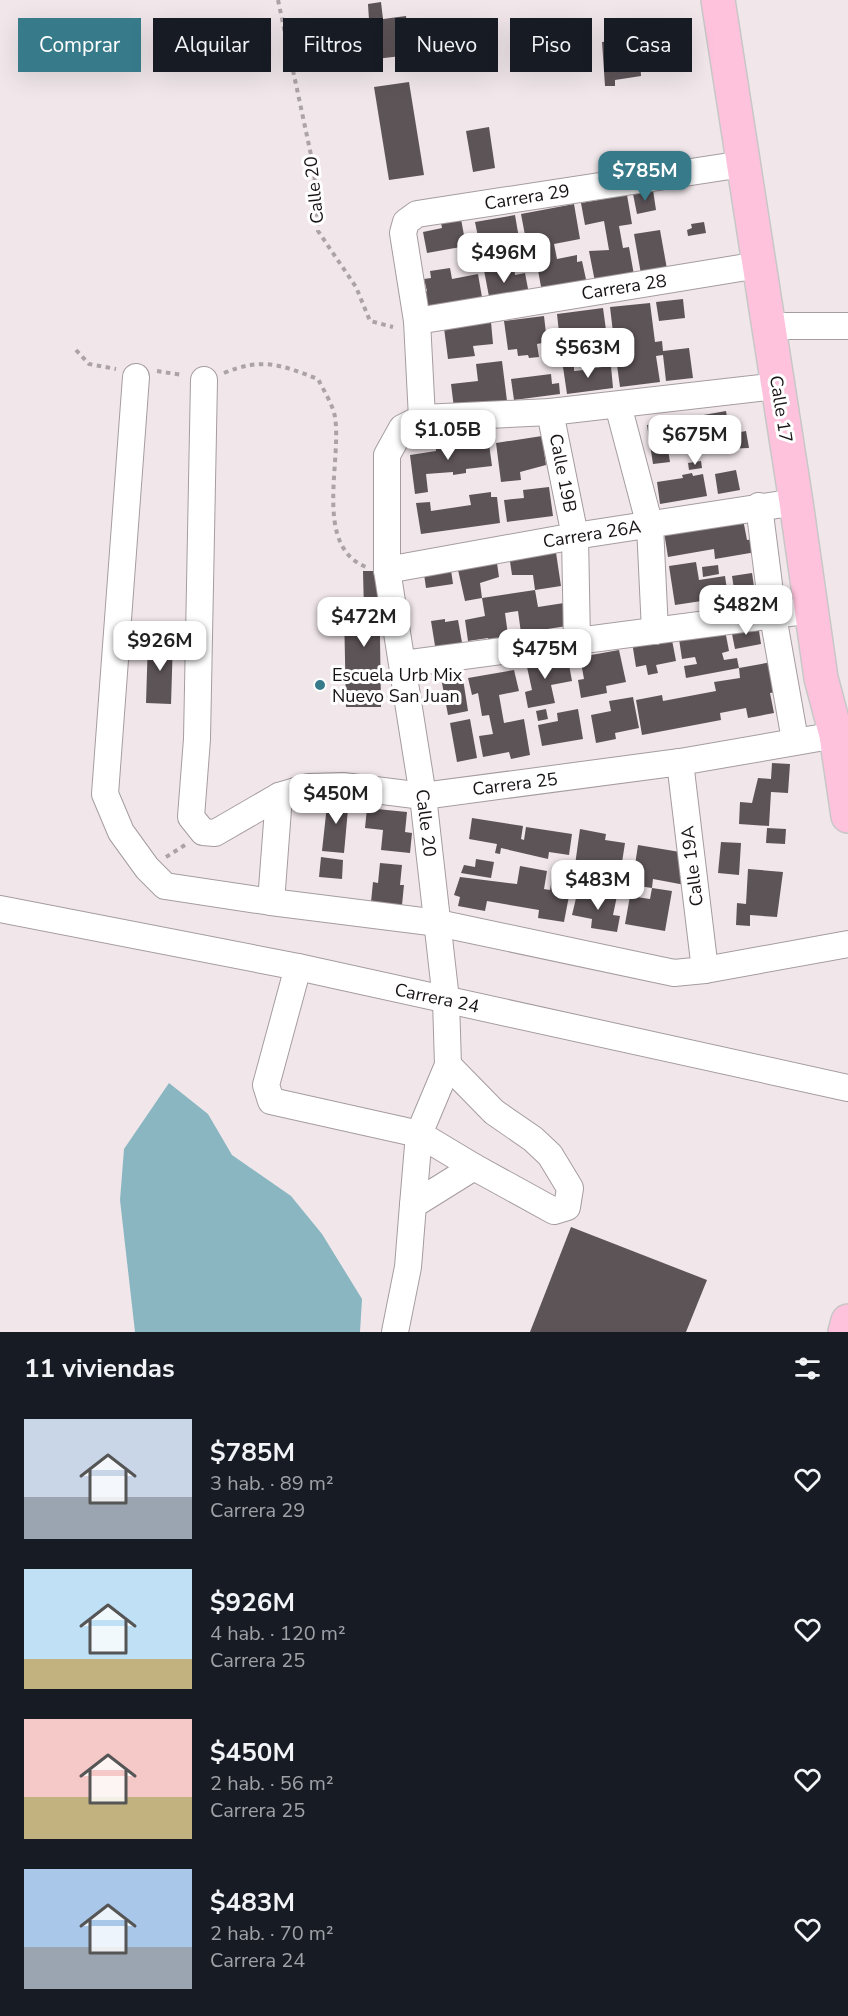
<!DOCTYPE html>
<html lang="es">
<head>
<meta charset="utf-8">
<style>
	:root { --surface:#171b24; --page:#20242c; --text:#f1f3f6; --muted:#9ea1a6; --accent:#377a8a }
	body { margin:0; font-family:"Nunito Sans",sans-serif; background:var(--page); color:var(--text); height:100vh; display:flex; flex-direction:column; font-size:22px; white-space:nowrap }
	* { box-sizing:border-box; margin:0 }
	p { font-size:20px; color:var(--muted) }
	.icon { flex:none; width:33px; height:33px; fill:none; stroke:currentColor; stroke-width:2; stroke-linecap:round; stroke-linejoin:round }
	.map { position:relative; height:1332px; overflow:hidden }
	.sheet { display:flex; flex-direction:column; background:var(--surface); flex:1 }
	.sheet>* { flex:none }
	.guide { position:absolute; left:18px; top:18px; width:813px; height:54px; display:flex; gap:12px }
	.price { position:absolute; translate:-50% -51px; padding:0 14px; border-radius:12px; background:#fff; color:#222; font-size:20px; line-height:39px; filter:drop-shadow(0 2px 3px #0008) }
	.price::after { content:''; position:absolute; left:50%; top:36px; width:18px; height:14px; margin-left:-9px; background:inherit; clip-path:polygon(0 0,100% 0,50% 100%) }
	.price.selected { background:var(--accent); color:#fff }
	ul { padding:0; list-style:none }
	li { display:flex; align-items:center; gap:18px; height:150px; padding:0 24px }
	li span { display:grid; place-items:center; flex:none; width:168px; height:120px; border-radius:0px; color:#555 }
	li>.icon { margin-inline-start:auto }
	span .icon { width:72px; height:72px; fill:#fffc; stroke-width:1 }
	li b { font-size:26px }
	h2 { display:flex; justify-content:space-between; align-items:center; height:72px; padding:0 24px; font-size:26px }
	.pill { padding:0 21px; border-radius:0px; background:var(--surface); box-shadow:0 6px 24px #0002; font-size:21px; line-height:54px }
	.pill.selected { background:var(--accent); color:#fff }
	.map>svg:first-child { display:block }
</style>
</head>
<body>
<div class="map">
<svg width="848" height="1332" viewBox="0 0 848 1332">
	<rect width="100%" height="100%" fill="#f1e7eb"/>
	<polygon fill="#89b6c1" points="169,1083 208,1114 232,1155 291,1196 322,1234 362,1299 360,1332 135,1332 120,1200 124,1149"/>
	<g fill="#5d5458">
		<polygon points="381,2 383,19 406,16 410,55 367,60 363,21 369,20 368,4"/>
		<polygon points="612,41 612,45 639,43 641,76 615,80 615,86 605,86 602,42"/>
		<polygon points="409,82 424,175 389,180 374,87"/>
		<polygon points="489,127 495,168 473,172 466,131"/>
		<polygon points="653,190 656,210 637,214 633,194"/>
		<polygon points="627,195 632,224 619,226 623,248 629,247 634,275 596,287 589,251 609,250 604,221 585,225 581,203"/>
		<polygon points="574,204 580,239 554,244 557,259 577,255 577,262 582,261 587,284 542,292 537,265 531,267 521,214"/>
		<polygon points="515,215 521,250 482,257 475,222"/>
		<polygon points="461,219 466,246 427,253 423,232 442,228 441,223"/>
		<polygon points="704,222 706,233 688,236 687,230 692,228 691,224"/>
		<polygon points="660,230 667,269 641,274 634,234"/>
		<polygon points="503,262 504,268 514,266 515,275 525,273 529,294 491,307 483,265"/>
		<polygon points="450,268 452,279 478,274 483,303 422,313 418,293 427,291 424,279 431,278 430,271"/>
		<polygon points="683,299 685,318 659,321 656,302"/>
		<polygon points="650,303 655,342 662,341 663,351 689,348 693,378 666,381 663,355 656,356 660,382 620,387 617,365 627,364 626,359 610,361 608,348 625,346 624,339 614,341 610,307"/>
		<polygon points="603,308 606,330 579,333 581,348 561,351 557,314"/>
		<polygon points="544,316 547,342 537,344 539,357 529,358 528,355 518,356 517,349 508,350 504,321"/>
		<polygon points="491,322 493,344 473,346 475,356 448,359 444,328"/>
		<polygon points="600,335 601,343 589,345 588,336"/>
		<polygon points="502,361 507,401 454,408 451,384 478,381 476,364"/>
		<polygon points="593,363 594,368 611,366 613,388 567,394 563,367 574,366 574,371 584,370 583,365"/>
		<polygon points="551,374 552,384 559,383 560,394 514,400 511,379"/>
		<polygon points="726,411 730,434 746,431 749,448 722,449 719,432 709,434 711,442 704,444 703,437 688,439 689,446 668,450 670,462 653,464 647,425"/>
		<polygon points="542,436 546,465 520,472 521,480 501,482 496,443"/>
		<polygon points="461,438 463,447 489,444 492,466 466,469 466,473 453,475 453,472 426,474 428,492 415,494 410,455 436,451 435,442"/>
		<polygon points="701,461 702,468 689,470 688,463"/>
		<polygon points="736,470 740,490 718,494 715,474"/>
		<polygon points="692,473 693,476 703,474 707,496 660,504 657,482 683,478 682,475"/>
		<polygon points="549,487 553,516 507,522 504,500 524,498 523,490"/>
		<polygon points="491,492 491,497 497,497 500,523 421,534 416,503 430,502 431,511 471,505 469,495"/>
		<polygon points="742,514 747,540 760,538 762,551 715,559 714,549 668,557 663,526"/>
		<polygon points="555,546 561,586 535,590 533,575 512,575 508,548"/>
		<polygon points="496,556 499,577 480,583 482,598 535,590 538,607 564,603 567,626 521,633 518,611 511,612 505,613 508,635 515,634 516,640 489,644 488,638 468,641 465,620 485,616 482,598 465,601 456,561"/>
		<polygon points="696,562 699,580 725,576 728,597 675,605 669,566"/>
		<polygon points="450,563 453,584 426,588 423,567"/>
		<polygon points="718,565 719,574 703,577 702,567"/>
		<polygon points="363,571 379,571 381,707 346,707 344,611 364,611"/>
		<polygon points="752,573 755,593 735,596 732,576"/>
		<polygon points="445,619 445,622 458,620 463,648 436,652 431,621"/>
		<polygon points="758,624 761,644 735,649 731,629"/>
		<polygon points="725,630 729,651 722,653 724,660 737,658 739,668 772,662 778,692 770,693 774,713 748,718 746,708 720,713 721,720 642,735 636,700 662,695 663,701 716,691 714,682 740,678 739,668 686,678 684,666 697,664 695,657 682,659 679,639"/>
		<polygon points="148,640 173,641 171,704 146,703"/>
		<polygon points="672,640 676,661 656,665 658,673 648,675 646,665 636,667 632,642"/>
		<polygon points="619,650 626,682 606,686 607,693 581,698 578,680 584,679 580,657"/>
		<polygon points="546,658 547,664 568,659 572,681 551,685 555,703 528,708 525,692 532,690 527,667 521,668 520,662"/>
		<polygon points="514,670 519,691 499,695 504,723 524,719 530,755 511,759 509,752 483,757 479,736 493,734 489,715 482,716 478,693 472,695 468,678"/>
		<polygon points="463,679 468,711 448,715 442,683"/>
		<polygon points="633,697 639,728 615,733 616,739 596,743 591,715 611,711 609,701"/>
		<polygon points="546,709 548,719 538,721 536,711"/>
		<polygon points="578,709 583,739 542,746 538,725 558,721 557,713"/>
		<polygon points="470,719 477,758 457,762 450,723"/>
		<polygon points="772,763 790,764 788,793 771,792 769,826 739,824 740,802 752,803 758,778 771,779"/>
		<polygon points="328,796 349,798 344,853 322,851"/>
		<polygon points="367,808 407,812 405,832 412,833 410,853 381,850 383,830 365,828"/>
		<polygon points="472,818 523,826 521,839 524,840 526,827 572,834 569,855 549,852 548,859 501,848 500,854 495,853 497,844 469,839"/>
		<polygon points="767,828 786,829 785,844 766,843"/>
		<polygon points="580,829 606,834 605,840 625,843 619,882 600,879 601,869 575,865"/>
		<polygon points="721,842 741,843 739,875 718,873"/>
		<polygon points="638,845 686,853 685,885 653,879 652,888 632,885"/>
		<polygon points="321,857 343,860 342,879 319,877"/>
		<polygon points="476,859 494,862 491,878 461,873 464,865 475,867"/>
		<polygon points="380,863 402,865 400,885 404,885 402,905 371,902 373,882 378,883"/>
		<polygon points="520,866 547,871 544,889 550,890 553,872 573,875 564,922 538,918 539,910 487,901 485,911 458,906 460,897 454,895 460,877 517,884"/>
		<polygon points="748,869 783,872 777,917 750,915 750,926 736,925 737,903 746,904"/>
		<polygon points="652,888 672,891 665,931 625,924 630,896 650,899"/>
		<polygon points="597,892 617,896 613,915 620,916 617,932 591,928 592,919 572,915 577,894 596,897"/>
		<polygon points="571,1227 707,1280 686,1332 530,1332"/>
	</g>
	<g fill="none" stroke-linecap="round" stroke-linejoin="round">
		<defs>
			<g id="minor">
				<polyline points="417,321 759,265"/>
				<polyline points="768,326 848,326"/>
				<polyline points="136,377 105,794 121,832 147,868 165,886 271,902 438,923 674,973 705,970 848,944"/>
				<polyline points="204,380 197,739 191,817 203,832 215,833 279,796 309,787 343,786 423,796 680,762 836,735"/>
				<polyline points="618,405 650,526 655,631"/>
				<polyline points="550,412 575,536 577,642"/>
				<polyline points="422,418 417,321 403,233 406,222 417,214 743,164"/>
				<polyline points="759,506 773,616 795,740"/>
				<polyline points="387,570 575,536 796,502"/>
				<polyline points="403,664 812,610"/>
				<polyline points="680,762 705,970"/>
				<polyline points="271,902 279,796"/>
				<polyline points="0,909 298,967 848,1088"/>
				<polyline points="298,967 266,1085 271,1101 419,1134 474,1167"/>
				<polyline points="413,1205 419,1134 448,1065 446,1000 423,796 387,570 387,455 402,428 422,418 550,412 777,386"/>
				<polyline points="395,1332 408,1267 413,1205 474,1167 554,1211 567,1207 570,1188 550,1155 533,1139 494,1112 448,1065"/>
			</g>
			<g id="trunk">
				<polyline points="718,0 796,502 821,678 836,735 848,816"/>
				<polyline points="845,1332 848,1321"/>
			</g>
		</defs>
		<use href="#minor" stroke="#a59ca0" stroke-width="28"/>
		<use href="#trunk" stroke="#c8c7c7" stroke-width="36"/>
		<g stroke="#aba3a7" stroke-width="4" stroke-dasharray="4.5 4.5" stroke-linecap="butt">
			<polyline points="278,0 314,169 318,231 356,287 370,321 393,327"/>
			<polyline points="76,350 89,364 116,369"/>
			<polyline points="157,371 182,375"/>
			<path d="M 224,373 C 263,357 281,365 318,379 C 324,391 333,405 335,417 C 342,462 313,546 366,567"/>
			<polyline points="166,857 185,845"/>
		</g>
		<use href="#minor" stroke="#fff" stroke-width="26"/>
		<use href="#trunk" stroke="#fec2dc" stroke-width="33"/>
	</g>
	<circle fill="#377a8a" stroke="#fff" stroke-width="2" cx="320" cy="685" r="6"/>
	<g text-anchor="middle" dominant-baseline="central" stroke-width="6" stroke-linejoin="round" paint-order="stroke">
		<g font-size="18" fill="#181416" stroke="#fff">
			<text transform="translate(314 190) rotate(-96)">Calle 20</text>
			<text transform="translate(527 197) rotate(-9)">Carrera 29</text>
			<text transform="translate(624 287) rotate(-9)">Carrera 28</text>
			<text transform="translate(781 409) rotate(81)">Calle 17</text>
			<text transform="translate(563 473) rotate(79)">Calle 19B</text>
			<text transform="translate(592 534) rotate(-9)">Carrera 26A</text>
			<text transform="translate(515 784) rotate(-7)">Carrera 25</text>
			<text transform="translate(426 823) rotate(83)">Calle 20</text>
			<text transform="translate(692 866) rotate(-97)">Calle 19A</text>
			<text transform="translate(437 998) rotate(12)">Carrera 24</text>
		</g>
		<g font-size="18" fill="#181416" stroke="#fff" text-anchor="start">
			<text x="332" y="675">Escuela Urb Mix<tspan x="332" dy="21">Nuevo San Juan</tspan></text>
		</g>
	</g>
</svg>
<b class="price selected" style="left:645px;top:202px">$785M</b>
<b class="price" style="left:504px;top:284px">$496M</b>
<b class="price" style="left:588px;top:379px">$563M</b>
<b class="price" style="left:448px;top:461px">$1.05B</b>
<b class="price" style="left:695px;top:466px">$675M</b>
<b class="price" style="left:746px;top:636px">$482M</b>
<b class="price" style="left:364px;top:648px">$472M</b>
<b class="price" style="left:160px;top:672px">$926M</b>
<b class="price" style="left:545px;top:680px">$475M</b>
<b class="price" style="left:336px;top:825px">$450M</b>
<b class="price" style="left:598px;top:911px">$483M</b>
<div class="guide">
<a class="pill selected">Comprar</a>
<a class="pill">Alquilar</a>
<a class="pill">Filtros</a>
<a class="pill">Nuevo</a>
<a class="pill">Piso</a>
<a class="pill">Casa</a>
</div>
</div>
<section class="sheet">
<h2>11 viviendas<svg class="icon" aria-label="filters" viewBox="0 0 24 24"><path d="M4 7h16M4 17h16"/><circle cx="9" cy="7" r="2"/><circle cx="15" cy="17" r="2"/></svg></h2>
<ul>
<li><span style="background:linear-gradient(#c9d6e8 65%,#9aa5b1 0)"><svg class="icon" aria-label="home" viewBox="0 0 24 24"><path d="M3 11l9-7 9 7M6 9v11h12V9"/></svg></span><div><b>$785M</b><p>3 hab. · 89 m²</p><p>Carrera 29</p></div><svg class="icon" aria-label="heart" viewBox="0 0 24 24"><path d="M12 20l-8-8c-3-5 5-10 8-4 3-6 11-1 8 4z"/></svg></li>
<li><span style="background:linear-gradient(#bfe0f5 75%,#c2b280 0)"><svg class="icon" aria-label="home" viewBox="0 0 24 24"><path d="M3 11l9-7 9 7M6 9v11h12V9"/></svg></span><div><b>$926M</b><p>4 hab. · 120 m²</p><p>Carrera 25</p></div><svg class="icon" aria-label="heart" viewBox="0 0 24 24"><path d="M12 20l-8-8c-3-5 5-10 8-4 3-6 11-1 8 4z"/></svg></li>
<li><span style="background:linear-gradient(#f6c9c9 65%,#c2b280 0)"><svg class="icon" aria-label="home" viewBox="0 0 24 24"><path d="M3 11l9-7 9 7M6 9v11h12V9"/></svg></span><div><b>$450M</b><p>2 hab. · 56 m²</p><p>Carrera 25</p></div><svg class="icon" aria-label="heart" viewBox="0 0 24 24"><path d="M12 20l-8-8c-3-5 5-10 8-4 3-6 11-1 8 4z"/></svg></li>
<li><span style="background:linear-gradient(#a9c7e8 65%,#9aa5b1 0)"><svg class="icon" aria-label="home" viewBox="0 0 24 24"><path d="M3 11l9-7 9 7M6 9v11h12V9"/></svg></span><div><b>$483M</b><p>2 hab. · 70 m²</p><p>Carrera 24</p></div><svg class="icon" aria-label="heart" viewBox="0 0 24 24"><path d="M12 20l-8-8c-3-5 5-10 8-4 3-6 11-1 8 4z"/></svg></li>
</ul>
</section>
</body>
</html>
